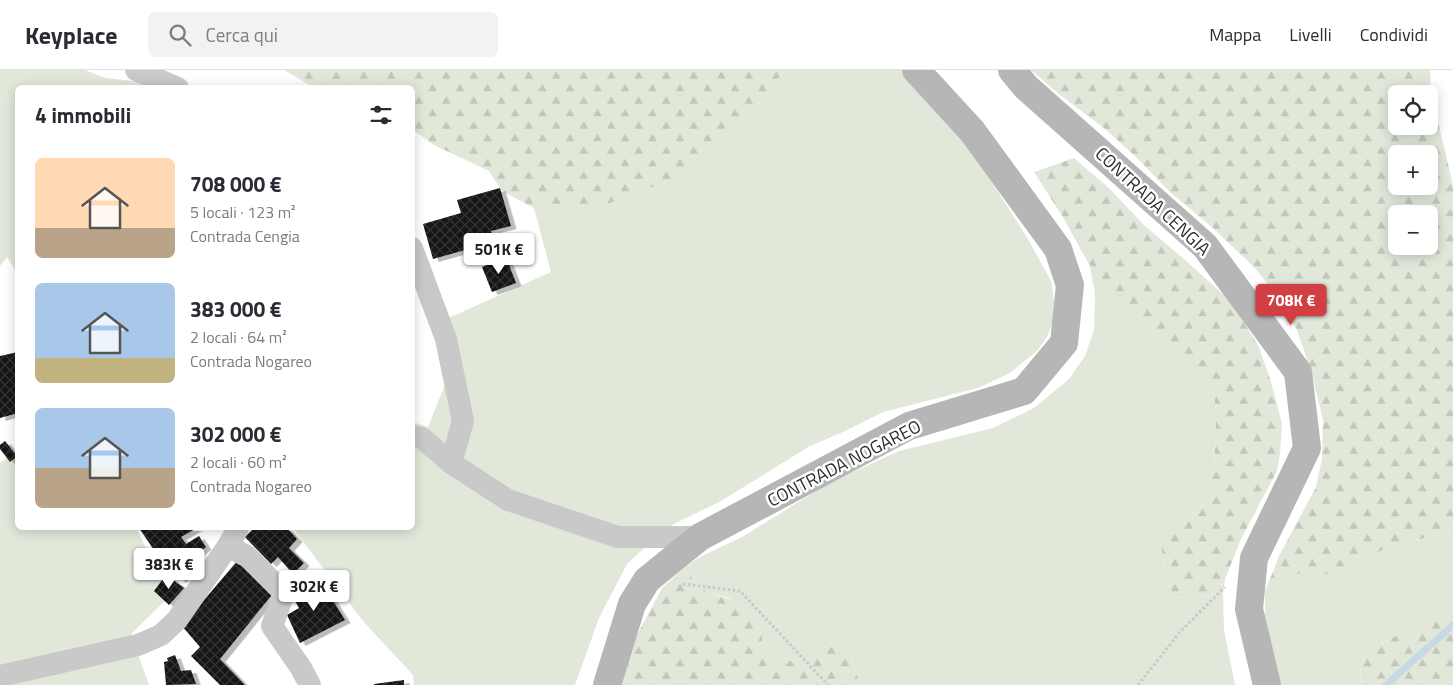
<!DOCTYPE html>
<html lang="it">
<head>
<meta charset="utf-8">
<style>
	:root { --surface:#fff; --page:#f2f2f3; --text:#2b2b33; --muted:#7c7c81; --line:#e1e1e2; --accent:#d13f42 }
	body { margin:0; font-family:"Titillium Web",sans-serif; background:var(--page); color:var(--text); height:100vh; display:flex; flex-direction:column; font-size:19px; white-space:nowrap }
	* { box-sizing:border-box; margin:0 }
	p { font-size:16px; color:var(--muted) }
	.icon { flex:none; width:28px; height:28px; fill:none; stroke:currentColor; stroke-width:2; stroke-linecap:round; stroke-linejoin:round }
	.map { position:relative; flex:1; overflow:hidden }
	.drawer { position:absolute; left:15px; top:15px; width:400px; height:445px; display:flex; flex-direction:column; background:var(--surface); border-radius:8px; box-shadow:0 2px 12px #0003 }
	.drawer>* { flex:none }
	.buttons { position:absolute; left:1388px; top:15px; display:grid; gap:10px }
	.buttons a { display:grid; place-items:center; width:50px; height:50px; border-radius:8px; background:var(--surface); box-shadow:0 2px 12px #0003; font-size:25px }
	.price { position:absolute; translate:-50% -42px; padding:0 11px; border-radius:5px; background:#fff; color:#222; font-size:16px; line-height:32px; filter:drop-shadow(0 1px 2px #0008) }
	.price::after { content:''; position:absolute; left:50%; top:30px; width:15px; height:11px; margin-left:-8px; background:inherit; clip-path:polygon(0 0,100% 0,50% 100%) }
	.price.on { background:var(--accent); color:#fff }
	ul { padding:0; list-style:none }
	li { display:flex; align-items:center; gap:15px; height:125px; padding:0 20px }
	li span { display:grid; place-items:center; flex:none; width:140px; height:100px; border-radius:8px; color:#555 }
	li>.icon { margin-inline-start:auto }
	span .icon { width:60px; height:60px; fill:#fffc; stroke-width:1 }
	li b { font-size:21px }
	h2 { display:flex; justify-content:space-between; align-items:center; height:60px; padding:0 20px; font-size:21px }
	header { display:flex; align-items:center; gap:30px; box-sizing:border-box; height:70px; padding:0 25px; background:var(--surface); border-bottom:1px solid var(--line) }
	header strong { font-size:24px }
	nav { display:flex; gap:28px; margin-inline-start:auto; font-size:18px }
	.search { width:350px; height:45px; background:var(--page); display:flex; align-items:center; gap:12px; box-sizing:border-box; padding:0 18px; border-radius:8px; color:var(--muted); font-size:19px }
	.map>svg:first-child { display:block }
</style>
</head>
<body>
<header>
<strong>Keyplace</strong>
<div class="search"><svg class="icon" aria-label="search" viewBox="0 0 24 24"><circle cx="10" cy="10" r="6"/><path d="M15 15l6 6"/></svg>Cerca qui</div>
<nav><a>Mappa</a><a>Livelli</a><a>Condividi</a></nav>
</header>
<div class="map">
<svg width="1453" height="615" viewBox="0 0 1453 615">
	<defs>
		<pattern id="forest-firs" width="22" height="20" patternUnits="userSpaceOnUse" patternTransform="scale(1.25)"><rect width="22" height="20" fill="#e1e8da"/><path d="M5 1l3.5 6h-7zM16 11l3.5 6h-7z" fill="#c1c7bb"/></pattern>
		<pattern id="building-cross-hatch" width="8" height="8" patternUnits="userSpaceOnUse" patternTransform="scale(1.25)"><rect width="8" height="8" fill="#131313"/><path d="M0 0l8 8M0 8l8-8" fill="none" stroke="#363636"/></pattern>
		<filter id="shadow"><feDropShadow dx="5.5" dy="3" stdDeviation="0" flood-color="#0004"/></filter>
	</defs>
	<rect width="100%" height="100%" fill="#fff"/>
	<g fill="#e1e8da">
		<polygon points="0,0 85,0 105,8 189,17 18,18 17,203 7,187 0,196"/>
		<polygon points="785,0 904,0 970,78 1028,169 1051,211 1054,231 1053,252 1047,267 1038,280 1010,303 978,318 883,342 843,362 810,376 721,431 672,455 657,466 627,494 599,548 575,615 414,615 413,605 362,550 293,458 412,458 413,352 428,357 448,307 435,254 551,202 534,138 596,138 746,50"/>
		<polygon points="1094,215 1141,248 1161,270 1213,320 1216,340 1216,364 1214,396 1207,429 1191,450 1159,462 1166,508 1174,528 1223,524 1224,560 1235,615 860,615 851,586 825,577 805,589 783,592 762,577 762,560 729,528 708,523 683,499 698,488 742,467 831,412 899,381 993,358 1034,338 1069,309 1085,286 1094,260 1095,229"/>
		<polygon points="17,380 18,458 136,458 171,525 131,564 149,615 0,615 0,393"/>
		<path d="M 1453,461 L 1453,546 C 1432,554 1371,570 1362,591 C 1360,598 1361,608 1360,615 L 1277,615 L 1265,556 L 1265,521 L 1270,509 L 1288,504 L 1341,504 L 1366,487 L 1395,475 Z"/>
	</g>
	<g fill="url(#forest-firs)" fill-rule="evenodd">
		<polygon points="284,0 785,0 746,50 679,107 596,138 534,138 502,121 489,101 434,75 413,60 412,18 313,17"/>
		<path d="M 1031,0 L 1430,0 L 1431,22 L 1453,115 L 1453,461 L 1395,475 L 1366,487 L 1341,504 L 1288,504 L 1270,509 L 1279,486 L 1316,417 L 1322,389 L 1323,350 L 1312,304 L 1297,260 L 1277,226 L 1255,198 L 1214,159 L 1171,123 L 1137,88 L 1104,58 L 1060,25 ZM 1396,24 L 1429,24 L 1429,56 L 1396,56 ZM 1396,84 L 1429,84 L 1429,116 L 1396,116 ZM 1396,144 L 1429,144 L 1429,176 L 1396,176 Z"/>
		<polygon points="1074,88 1109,118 1144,155 1185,190 1226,227 1242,249 1259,277 1272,315 1282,354 1280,384 1277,401 1241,469 1225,509 1223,524 1174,528 1166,508 1159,462 1191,450 1207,429 1214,396 1216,364 1216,340 1213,320 1161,270 1141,248 1093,215 1090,196 1064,149 1034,102"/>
		<polygon points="683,499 708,523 754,536 762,560 762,577 783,592 805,589 825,577 842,578 851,586 860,615 618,615 637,565 662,518"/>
		<path d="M 1453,546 L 1453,615 L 1360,615 C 1361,608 1360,598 1362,591 C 1371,570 1432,553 1453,546 Z"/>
	</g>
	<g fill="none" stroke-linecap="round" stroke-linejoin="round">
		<polyline stroke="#c8d9e6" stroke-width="7" points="1386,615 1453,555"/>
	</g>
	<g fill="url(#building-cross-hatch)" filter="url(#shadow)">
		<polygon points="500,118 511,156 491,161 494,172 433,189 423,154 461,143 457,130"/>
		<polygon points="506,187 516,213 492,222 482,197"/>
		<polygon points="18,282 18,343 0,348 0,286"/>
		<polygon points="5,371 17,386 10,392 0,379 0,375"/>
		<polygon points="139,458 197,458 181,467 186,474 199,466 206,477 194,486 200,495 180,510 159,480 156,483"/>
		<polygon points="254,458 269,458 272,460 275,458 287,458 297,469 289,478 304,493 293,504 278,487 271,494 245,467"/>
		<polygon points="238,490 275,521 220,589 245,615 220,615 191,586 200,577 182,556"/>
		<polygon points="166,505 184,518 169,535 154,521"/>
		<polygon points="321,511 345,550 300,573 287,545 299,538 292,526"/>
		<polygon points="175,585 181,601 191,600 196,614 166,615 164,592 168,591 167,588"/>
		<polygon points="404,610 404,615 374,615 374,614"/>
	</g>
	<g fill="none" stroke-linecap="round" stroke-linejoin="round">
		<g stroke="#c9c9c9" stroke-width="3" stroke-dasharray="2.5 2.5" stroke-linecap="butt">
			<polyline points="683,514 740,521 828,615"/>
			<polyline points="1138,615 1180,562 1225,517"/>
		</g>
		<g stroke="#c9c9c9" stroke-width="22">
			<polyline points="136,0 178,18"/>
			<polyline points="412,178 446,269 463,351 451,393"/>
			<polyline points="412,366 422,368 451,393 508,430 618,467 700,467"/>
			<polyline points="228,476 248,487 284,523 272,556 301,598 310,615"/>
			<polyline points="0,606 138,575 161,565 177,550 228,476 238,458"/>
		</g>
		<g stroke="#b6b6b6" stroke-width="28">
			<polyline points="1012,0 1026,17 1205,176 1298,302 1307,378 1254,488 1249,539 1267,615"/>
			<polyline points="607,615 632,534 647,510 700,467 909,356 1024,321 1064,273 1070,215 1058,179 972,61 916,0"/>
		</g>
	</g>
	<g text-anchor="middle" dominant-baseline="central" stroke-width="5" stroke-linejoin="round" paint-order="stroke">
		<g font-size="18" fill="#2c2c2c" stroke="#fff">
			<text transform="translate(1153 131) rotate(43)">CONTRADA CENGIA</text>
			<text transform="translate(844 393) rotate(-27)">CONTRADA NOGAREO</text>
		</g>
	</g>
</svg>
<div class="buttons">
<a><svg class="icon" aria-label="locate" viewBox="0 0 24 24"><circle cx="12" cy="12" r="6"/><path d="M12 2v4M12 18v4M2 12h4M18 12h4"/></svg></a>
<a>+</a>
<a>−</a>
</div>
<b class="price" style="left:499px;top:205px">501K €</b>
<b class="price on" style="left:1291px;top:256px">708K €</b>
<b class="price" style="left:169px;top:520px">383K €</b>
<b class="price" style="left:314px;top:542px">302K €</b>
<section class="drawer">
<h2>4 immobili<svg class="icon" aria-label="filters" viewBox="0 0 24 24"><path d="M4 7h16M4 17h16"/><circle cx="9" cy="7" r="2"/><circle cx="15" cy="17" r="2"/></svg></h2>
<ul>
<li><span style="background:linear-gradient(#ffd9b3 70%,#b9a48a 0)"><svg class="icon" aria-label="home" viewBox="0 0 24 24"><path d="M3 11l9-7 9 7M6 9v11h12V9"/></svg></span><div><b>708 000 €</b><p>5 locali · 123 m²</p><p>Contrada Cengia</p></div></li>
<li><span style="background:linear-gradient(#a9c7e8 75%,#c2b280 0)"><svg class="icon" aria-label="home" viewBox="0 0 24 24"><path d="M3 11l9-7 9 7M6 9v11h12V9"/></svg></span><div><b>383 000 €</b><p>2 locali · 64 m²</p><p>Contrada Nogareo</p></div></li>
<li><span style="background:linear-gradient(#a9c7e8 60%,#b9a48a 0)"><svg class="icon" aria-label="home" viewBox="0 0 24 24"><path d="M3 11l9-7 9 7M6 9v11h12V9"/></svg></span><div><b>302 000 €</b><p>2 locali · 60 m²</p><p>Contrada Nogareo</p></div></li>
</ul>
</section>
</div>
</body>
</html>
